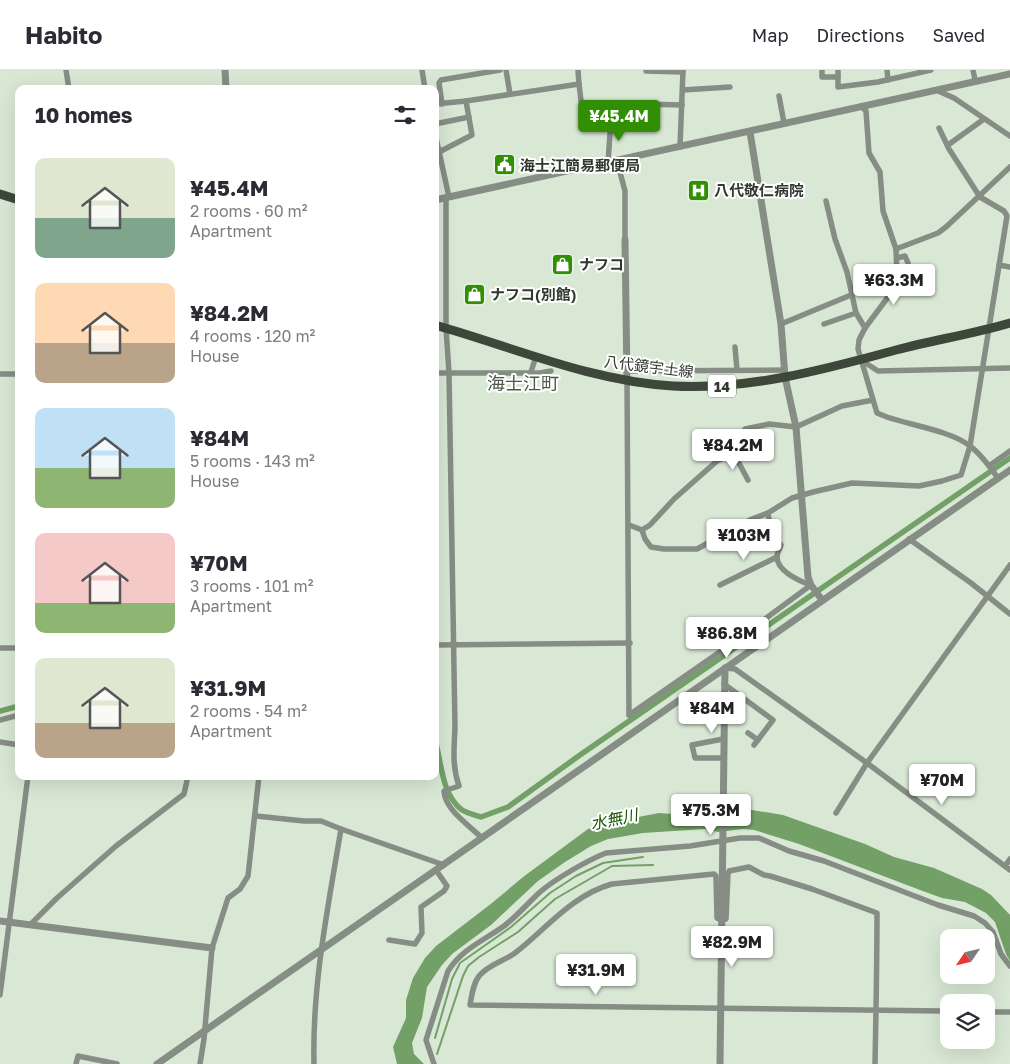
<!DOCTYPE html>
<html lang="en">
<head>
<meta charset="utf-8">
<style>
	:root { --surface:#fff; --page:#f2f2f3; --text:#2b2b33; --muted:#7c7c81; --line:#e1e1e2; --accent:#318f04 }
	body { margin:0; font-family:"Golos Text","Noto Sans JP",sans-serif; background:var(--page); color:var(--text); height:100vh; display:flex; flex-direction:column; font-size:19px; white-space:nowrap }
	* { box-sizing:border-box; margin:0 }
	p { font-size:16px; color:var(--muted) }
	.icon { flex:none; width:28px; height:28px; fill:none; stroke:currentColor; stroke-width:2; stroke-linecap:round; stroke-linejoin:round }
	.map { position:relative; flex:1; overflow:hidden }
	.panel { position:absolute; left:15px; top:15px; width:424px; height:695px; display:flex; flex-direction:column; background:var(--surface); border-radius:10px; box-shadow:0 5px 20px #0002 }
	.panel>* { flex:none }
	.needle { width:32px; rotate:235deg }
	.controls { position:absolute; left:940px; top:859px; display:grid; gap:10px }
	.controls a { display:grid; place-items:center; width:55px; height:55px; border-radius:10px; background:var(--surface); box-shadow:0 5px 20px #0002; font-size:25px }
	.price { position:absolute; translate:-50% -42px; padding:0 11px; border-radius:5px; background:#fff; color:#222; font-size:16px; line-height:32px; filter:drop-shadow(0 1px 2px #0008) }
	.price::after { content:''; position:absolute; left:50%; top:30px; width:15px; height:11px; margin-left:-8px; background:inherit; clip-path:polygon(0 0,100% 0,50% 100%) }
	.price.on { background:var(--accent); color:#fff }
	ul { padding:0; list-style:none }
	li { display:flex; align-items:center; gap:15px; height:125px; padding:0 20px }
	li span { display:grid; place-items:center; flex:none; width:140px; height:100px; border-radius:10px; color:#555 }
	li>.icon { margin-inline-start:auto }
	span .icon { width:60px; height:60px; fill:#fffc; stroke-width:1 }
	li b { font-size:21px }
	h2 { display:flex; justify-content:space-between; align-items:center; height:60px; padding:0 20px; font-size:21px }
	header { display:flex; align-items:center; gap:30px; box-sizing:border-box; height:70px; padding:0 25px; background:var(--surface); border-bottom:1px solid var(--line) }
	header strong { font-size:24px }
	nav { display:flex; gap:28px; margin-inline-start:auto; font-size:18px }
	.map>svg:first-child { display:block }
</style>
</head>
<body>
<header>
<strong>Habito</strong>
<nav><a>Map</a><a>Directions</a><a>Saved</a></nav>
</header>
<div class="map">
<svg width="1010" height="994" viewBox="0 0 1010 994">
	<rect width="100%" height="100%" fill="#d9e8d5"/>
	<polygon fill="#72a067" points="721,737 740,738 783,745 865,774 894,787 934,798 982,819 991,825 1010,845 1010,891 1006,884 995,852 986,843 965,832 942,828 920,820 799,774 754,760 743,759 718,762 705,759 643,763 608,769 591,776 565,792 538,811 491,855 452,884 442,895 427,917 422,948 412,973 414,984 424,994 397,994 393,977 406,948 406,930 413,908 425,888 436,876 492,833 523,807 588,759 612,752 659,743 673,744"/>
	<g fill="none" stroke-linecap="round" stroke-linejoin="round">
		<g stroke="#72a067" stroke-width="2">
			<polyline points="435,968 452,909 460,893 511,857 550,823 576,806 603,793 643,787"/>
			<polyline points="437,984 463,906 468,896 479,887 518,862 555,829 612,796 653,795"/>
		</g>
		<g stroke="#72a067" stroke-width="5.5">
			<polyline points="0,641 19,636"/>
			<path d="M 435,670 C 442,693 441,724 462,740 C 467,743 475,745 481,747 L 508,737 L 580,685 L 1010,388"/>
		</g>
		<g stroke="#868d85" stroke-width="5.5">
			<polyline points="66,0 69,19"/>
			<polyline points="422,0 425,19"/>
			<polyline points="506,0 510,24"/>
			<polyline points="822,0 822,7 838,7"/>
			<polyline points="838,0 838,17 878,12 931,0"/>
			<polyline points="887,0 888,10"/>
			<polyline points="973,0 975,10"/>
			<polyline points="646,1 683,2"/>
			<polyline points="579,14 581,31"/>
			<polyline points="683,20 730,17"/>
			<polyline points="936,20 954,28 1010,66"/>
			<polyline points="779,26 784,53"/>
			<polyline points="435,34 466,31 579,14 578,0"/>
			<polyline points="442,34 439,13 441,10 500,0"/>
			<polyline points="641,34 682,35"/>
			<path d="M 861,36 L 866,41 L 869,83 L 880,102 L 883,141 L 896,179 L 897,205 L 894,219 L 865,258 L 859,270 L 858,279 L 877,343 L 887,347 C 910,355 951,361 970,376 C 981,384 990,397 998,408"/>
			<polyline points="435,54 469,47"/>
			<polyline points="435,63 449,127"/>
			<polyline points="948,75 984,49"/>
			<polyline points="680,77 683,0"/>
			<polyline points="435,82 439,82 472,65 466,31"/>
			<polyline points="617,91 625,121 625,170"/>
			<polyline points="608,93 611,49"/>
			<path d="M 446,128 L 446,258 L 449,303 L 455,658 C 454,679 452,696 459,716 L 444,721 C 445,740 469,755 482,768"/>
			<polyline points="826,131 835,169 847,202 856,243 865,258"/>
			<polyline points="896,179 938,163 946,157 1010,97"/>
			<polyline points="897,188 905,186 908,193"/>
			<polyline points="999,195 1010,197"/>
			<polyline points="781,254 851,225"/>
			<polyline points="824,254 856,243"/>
			<polyline points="735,277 737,300"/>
			<polyline points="861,290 878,301 1010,298"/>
			<polyline points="626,301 784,300"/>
			<polyline points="531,302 536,286"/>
			<polyline points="435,303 540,303 551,301"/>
			<polyline points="0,304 19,304"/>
			<polyline points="627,310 629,645"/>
			<polyline points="734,384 748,410"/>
			<polyline points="989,396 1010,381"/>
			<path d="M 768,443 C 772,461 764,458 781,475 C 780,478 777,483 777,487 C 777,501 799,511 811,515"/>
			<polyline points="629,455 642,460"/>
			<polyline points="642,460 645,469 651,477 664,479 697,479 752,449 768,443 792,428 813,422 852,413 919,416 942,411 961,405 970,376 1007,146 1004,141 980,127 949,79 939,58"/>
			<polyline points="642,460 650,455 674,429 717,391 734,384 740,368 745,359 769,354 796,357 842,336 873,330"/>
			<polyline points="909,469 971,513 1010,544"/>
			<polyline points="720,515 777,487"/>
			<polyline points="435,575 630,573"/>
			<polyline points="0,578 19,578"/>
			<polyline points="726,598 735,599 867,693 1010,800"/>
			<polyline points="724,614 773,650 754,675"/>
			<polyline points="629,645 724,579 811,515"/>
			<polyline points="0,650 19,645"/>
			<polyline points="748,663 758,670"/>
			<polyline points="0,672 19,675"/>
			<polyline points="723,688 695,688 692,675 723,669"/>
			<polyline points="836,743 867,693 1010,495"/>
			<polyline points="256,746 304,751 321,751 341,759 444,795"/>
			<polyline points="1005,796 1010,789"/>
			<polyline points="30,855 57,828 116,776 184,724 188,706"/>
			<polyline points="389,870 415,874 422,863 421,837 444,821 447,816 436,800"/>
			<polyline points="721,870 756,872 769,877"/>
			<polyline points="0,925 28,706"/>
			<polyline points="986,942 1010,942"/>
			<polyline points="76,994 78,986 117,994"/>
			<polyline points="200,994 204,969 212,878 228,828 240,819 248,806 259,706"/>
			<path d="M 314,994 C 312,915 328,837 341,759"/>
			<path d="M 434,994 L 426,970 L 448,901 C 462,879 483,871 504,856 C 517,846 528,833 540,822 C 555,809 588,790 606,783 L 690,776 L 740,768 L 759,768 L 789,781 L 824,791 L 938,835 L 974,846 L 985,853 L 993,862 L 1001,884 L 1010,896"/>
			<path d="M 875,994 C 876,944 877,894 877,843 L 812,819 L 770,806 L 764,805 L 749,797 L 729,801 L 728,804 L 726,849 L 721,850 L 717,848 L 716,806 L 714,804 L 612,814 C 572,825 546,859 515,883 C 504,891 488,895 479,906 C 473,914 472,924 470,935 C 629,936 789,939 949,941"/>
		</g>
		<g stroke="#868d85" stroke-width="7">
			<polyline points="225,0 226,19"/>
			<polyline points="750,62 781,254 785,307 796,357 808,507 811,515 822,530"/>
			<polyline points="435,130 1010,4"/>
			<polyline points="625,170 627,310"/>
			<polyline points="0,851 212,878"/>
			<polyline points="157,994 1010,400"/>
			<polyline points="720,994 725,598"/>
		</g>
		<g stroke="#3d483b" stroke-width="9">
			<polyline points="0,124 19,130"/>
			<path d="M 435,255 C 513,277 590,311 673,316 C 748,320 823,300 896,280 C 934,270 972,264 1010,253"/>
		</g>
	</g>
	<defs>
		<symbol id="civic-square" viewBox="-11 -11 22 22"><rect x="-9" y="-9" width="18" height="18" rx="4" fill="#318f04" stroke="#fff"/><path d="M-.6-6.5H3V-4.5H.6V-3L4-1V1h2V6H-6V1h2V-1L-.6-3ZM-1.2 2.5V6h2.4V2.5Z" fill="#fff"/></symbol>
		<symbol id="hospital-square" viewBox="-11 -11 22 22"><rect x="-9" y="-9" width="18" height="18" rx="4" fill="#318f04" stroke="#fff"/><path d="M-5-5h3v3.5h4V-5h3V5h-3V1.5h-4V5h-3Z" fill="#fff"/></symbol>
		<symbol id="shop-square" viewBox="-11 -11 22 22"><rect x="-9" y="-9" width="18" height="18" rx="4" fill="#318f04" stroke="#fff"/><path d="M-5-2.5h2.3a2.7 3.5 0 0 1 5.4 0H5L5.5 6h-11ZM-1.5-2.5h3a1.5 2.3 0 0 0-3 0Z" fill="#fff"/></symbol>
	</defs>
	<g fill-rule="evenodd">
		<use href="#civic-square" x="492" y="82" width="25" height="25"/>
		<use href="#hospital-square" x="686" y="108" width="25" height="25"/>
		<use href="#shop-square" x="550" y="182" width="25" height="25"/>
		<use href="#shop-square" x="462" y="212" width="25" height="25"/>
	</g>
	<g text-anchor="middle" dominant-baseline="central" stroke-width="4" stroke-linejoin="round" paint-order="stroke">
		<rect fill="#fff" stroke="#70746e" stroke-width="1" x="708" y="304.5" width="28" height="23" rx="4"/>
		<g font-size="14" font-weight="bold" fill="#323830">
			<text x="722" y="316">14</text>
		</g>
		<g font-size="15" font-weight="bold" fill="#323830" stroke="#fff" text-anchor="start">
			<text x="520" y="95">海士江簡易郵便局</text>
			<text x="714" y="120">八代敬仁病院</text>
			<text x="579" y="194">ナフコ</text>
			<text x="490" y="224">ナフコ(別館)</text>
		</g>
		<g font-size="15" fill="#323830" stroke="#fff">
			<text transform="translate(649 296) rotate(7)">八代鏡宇土線</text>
		</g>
		<g font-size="16" font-style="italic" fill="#1a5601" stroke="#fff">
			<text transform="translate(614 749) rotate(-12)">水無川</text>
		</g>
		<g font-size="18" fill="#4d5a4a" stroke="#fff">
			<text x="523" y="313">海士江町</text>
		</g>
	</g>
</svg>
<div class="controls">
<a><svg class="needle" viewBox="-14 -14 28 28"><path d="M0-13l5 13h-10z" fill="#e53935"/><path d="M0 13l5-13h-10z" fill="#7c7c81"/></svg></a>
<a><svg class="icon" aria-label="layers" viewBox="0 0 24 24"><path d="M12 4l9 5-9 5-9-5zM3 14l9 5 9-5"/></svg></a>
</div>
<b class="price on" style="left:619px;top:72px">¥45.4M</b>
<b class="price" style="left:894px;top:236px">¥63.3M</b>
<b class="price" style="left:733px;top:401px">¥84.2M</b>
<b class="price" style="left:744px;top:491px">¥103M</b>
<b class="price" style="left:727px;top:589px">¥86.8M</b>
<b class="price" style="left:712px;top:664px">¥84M</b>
<b class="price" style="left:942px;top:736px">¥70M</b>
<b class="price" style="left:711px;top:766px">¥75.3M</b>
<b class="price" style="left:732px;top:898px">¥82.9M</b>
<b class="price" style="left:596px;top:926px">¥31.9M</b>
<section class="panel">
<h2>10 homes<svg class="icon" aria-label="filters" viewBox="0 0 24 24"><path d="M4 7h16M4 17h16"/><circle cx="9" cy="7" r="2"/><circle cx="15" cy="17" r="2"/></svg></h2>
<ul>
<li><span style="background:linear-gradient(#dfe7d0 60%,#7fa58c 0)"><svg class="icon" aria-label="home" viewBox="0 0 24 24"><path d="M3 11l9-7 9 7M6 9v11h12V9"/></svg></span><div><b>¥45.4M</b><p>2 rooms · 60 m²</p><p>Apartment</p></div></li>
<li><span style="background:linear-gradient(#ffd9b3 60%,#b9a48a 0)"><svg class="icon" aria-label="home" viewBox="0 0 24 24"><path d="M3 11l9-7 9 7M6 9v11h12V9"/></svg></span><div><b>¥84.2M</b><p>4 rooms · 120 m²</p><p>House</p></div></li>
<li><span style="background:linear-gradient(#bfe0f5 60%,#8fb573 0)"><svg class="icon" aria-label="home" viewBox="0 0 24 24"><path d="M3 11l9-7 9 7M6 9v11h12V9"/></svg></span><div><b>¥84M</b><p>5 rooms · 143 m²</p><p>House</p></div></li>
<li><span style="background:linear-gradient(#f6c9c9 70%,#8fb573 0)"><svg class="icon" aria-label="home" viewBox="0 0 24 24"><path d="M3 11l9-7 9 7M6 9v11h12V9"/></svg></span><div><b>¥70M</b><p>3 rooms · 101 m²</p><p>Apartment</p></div></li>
<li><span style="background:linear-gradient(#dfe7d0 65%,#b9a48a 0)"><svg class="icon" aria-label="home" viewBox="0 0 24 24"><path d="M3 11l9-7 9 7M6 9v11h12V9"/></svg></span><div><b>¥31.9M</b><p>2 rooms · 54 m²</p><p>Apartment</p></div></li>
</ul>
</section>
</div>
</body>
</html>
